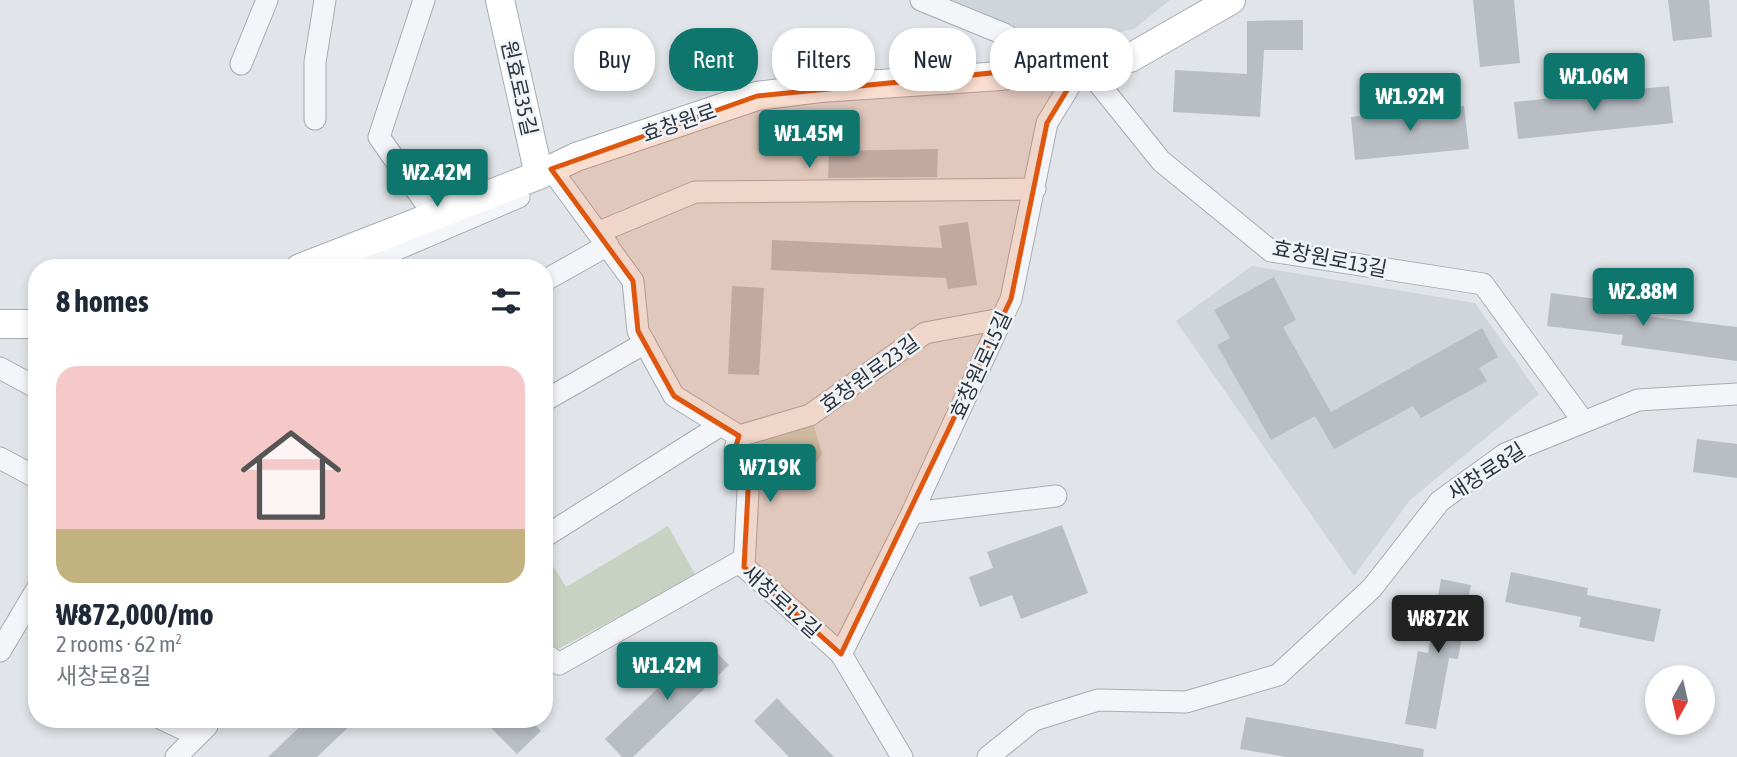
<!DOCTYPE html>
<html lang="en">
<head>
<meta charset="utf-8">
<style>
	:root { --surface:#fff; --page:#f6f6f7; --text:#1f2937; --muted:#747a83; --line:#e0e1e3; --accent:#0f766e }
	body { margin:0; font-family:"Asap Condensed","Noto Sans KR",sans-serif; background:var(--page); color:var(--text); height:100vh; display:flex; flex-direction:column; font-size:26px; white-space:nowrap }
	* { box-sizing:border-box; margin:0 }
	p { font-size:23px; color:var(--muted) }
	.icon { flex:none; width:38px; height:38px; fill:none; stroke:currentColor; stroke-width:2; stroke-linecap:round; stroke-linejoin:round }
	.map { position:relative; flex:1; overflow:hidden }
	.panel { position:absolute; left:28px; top:259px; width:525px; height:469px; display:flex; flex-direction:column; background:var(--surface); border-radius:28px; box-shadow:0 4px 10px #0003 }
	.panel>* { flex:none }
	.banner { position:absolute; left:574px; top:28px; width:665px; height:63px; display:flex; gap:14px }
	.needle { width:46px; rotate:188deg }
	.fabs { position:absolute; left:1645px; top:665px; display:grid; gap:14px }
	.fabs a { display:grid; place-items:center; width:70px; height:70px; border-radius:50%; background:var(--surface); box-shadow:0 4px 10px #0003; font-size:35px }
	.price { position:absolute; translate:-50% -60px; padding:0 16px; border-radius:7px; background:var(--accent); color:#fff; font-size:23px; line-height:46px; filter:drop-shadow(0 2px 4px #0008) }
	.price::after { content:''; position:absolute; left:50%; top:42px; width:21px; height:16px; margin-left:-10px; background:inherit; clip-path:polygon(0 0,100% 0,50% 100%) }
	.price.active { background:#222; color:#fff }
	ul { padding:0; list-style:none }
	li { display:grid; align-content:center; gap:14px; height:371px; padding:0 28px }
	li+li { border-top:2px solid var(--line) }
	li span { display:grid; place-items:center; height:217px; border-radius:21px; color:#555 }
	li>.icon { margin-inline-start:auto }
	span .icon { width:126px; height:126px; fill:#fffc; stroke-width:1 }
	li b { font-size:30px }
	h2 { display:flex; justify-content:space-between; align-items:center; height:84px; padding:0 28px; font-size:30px }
	.tag { padding:0 24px; border-radius:28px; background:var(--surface); box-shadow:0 4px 10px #0003; font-size:24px; line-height:63px }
	.tag.active { background:var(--accent); color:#fff }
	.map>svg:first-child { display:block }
</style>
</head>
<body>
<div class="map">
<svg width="1737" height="757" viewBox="0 0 1737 757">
	<rect width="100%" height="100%" fill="#e1e5e9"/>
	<g fill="#d0d4db">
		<polygon points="946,0 1170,0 1134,29 1060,45"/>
		<polygon points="1252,266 1475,303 1539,394 1410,500 1354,576 1176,321"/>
	</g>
	<g fill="#c8d2c3">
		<polygon points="812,419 822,454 810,472 760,475 745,447 746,439"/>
		<polygon points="668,526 696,576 556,650 544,641 544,551 566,587"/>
	</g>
	<g fill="#b9bec5">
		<polygon points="1473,0 1514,0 1520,63 1480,67"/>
		<polygon points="1668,0 1709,0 1712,37 1673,41"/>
		<polygon points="1303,20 1303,50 1264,50 1260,117 1173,112 1175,70 1247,74 1247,21"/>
		<polygon points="1669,86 1673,123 1518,139 1514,102"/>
		<polygon points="1464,106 1469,149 1355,160 1351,117"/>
		<polygon points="938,149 937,177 828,178 829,151"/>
		<polygon points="968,222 977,285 948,289 946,278 771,270 772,240 942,248 939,226"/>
		<polygon points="1274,277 1296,320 1283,327 1331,412 1482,328 1498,357 1479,368 1487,381 1421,418 1413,406 1334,449 1315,416 1271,440 1217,345 1230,338 1214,310"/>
		<polygon points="732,286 764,288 759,375 728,374"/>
		<polygon points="1551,293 1620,302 1619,313 1737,327 1737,361 1621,345 1623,335 1547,326"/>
		<polygon points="1697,439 1737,444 1737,478 1693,472"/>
		<polygon points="1062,525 1088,593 1021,619 1012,595 980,607 969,577 993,568 987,552"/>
		<polygon points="1511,572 1588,588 1587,595 1661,609 1654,642 1579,627 1581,617 1505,602"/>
		<polygon points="1441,579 1471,585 1458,659 1449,658 1436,729 1405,724 1418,651 1428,653"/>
		<polygon points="706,642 729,665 633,757 622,757 605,739"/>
		<polygon points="777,698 834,757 789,757 754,721"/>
		<polygon points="1246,717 1424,749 1423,757 1286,757 1240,749"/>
		<polygon points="308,719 357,719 317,757 268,757"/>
		<polygon points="482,719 529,719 541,731 517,754"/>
	</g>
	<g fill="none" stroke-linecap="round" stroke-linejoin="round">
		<defs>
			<g id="street">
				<polyline points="424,0 379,137 434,215"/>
				<polyline points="921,0 1004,34 1057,67"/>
				<polyline points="241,64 267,0"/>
				<polyline points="315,119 315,62 325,0"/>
				<polyline points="551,169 633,281 638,331 674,396 739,436 810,415 925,333 1001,319"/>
				<polyline points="599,232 695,192 1035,189"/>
				<polyline points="353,268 519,197"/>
				<polyline points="544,281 608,245"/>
				<polyline points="0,368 37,388"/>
				<polyline points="544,401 645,343"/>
				<polyline points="739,436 735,449 749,473 744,567"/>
				<polyline points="0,458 37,478"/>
				<polyline points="912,513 1056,496"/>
				<polyline points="544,537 721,425"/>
				<polyline points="0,651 37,589"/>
				<polyline points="544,653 559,664 739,562 841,654 902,757"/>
				<polyline points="841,654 912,513 1011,299 1047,123 1083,64 1161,161 1271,251 1483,284 1583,421"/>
				<polyline points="162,719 196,735 205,719"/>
				<polyline points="176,757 207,726"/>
				<polyline points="988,757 1034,720 1098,700 1186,702 1278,675 1372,588 1440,501 1505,454 1638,400 1737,394"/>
			</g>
			<g id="secondary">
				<polyline points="500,0 539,175"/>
				<polyline points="300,268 539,175 576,157 757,96 820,88 1001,76 1130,58 1231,0"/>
				<polyline points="0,324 37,324"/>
			</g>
		</defs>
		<use href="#street" stroke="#a7acb3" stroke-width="23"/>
		<use href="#secondary" stroke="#a7acb3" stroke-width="30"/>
		<use href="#street" stroke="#f4f5f8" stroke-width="21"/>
		<use href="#secondary" stroke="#fff" stroke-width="28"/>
	</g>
	<path fill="#df570f" fill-opacity="0.2" stroke="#df570f" stroke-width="5" stroke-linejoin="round" d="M 1083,64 L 1047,123 L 1011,299 L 841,654 L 744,567 L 749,473 L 735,449 L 739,436 L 674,396 L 638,331 L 633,281 L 551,169 L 757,96 Z"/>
	<g text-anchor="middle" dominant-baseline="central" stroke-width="5" stroke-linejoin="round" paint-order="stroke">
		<g font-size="21" fill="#2b3440" stroke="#f1f4f7">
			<text transform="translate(520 88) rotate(77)">원효로35길</text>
			<text transform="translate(679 122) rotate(-19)">효창원로</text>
			<text transform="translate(1330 258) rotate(11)">효창원로13길</text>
			<text transform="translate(980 365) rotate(-65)">효창원로15길</text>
			<text transform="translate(869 373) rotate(-36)">효창원로23길</text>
			<text transform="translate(1486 471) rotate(-33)">새창로8길</text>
			<text transform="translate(782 601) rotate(42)">새창로12길</text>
		</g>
	</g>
</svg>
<div class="fabs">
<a><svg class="needle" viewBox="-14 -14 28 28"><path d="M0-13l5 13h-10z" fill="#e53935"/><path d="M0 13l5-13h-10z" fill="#747a83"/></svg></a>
</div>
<b class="price" style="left:1594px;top:113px">₩1.06M</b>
<b class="price" style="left:1410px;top:133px">₩1.92M</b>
<b class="price" style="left:809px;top:170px">₩1.45M</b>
<b class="price" style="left:437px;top:209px">₩2.42M</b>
<b class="price" style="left:1643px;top:328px">₩2.88M</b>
<b class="price" style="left:770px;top:504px">₩719K</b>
<b class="price active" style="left:1438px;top:655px">₩872K</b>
<b class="price" style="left:667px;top:702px">₩1.42M</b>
<div class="banner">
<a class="tag">Buy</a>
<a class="tag active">Rent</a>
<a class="tag">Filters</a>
<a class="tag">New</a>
<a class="tag">Apartment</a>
</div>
<section class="panel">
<h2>8 homes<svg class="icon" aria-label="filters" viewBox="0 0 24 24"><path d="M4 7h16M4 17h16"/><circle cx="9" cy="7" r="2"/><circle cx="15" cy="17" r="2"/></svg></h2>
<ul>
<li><span style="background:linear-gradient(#f6c9c9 75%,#c2b280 0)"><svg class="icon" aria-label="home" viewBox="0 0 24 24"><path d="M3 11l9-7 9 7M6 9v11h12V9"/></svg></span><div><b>₩872,000/mo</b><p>2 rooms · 62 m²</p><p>새창로8길</p></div></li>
</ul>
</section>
</div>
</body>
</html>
